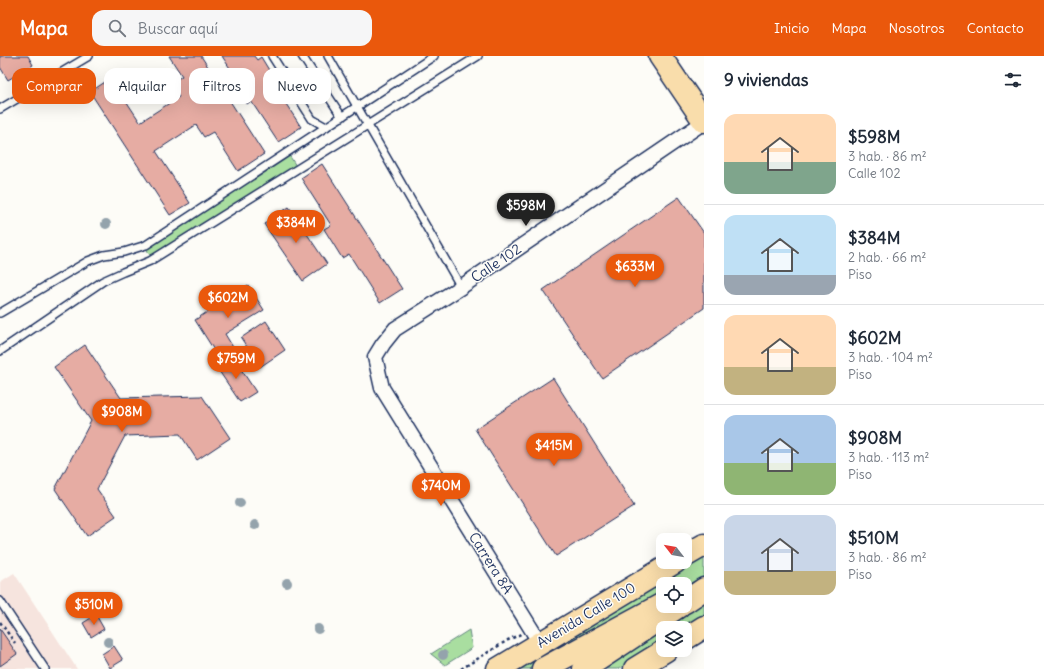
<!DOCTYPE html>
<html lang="es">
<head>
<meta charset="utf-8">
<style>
	:root { --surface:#fff; --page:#f6f6f7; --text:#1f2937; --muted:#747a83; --line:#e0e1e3; --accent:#ea580c }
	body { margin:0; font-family:Delius,sans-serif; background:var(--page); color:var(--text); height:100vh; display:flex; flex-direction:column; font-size:15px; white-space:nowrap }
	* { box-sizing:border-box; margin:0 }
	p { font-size:13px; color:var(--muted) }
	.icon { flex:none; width:22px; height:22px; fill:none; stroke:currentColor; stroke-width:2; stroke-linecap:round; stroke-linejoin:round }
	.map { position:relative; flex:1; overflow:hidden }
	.sheet { display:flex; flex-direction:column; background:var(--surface); width:340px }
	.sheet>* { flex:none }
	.top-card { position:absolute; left:12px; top:12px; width:380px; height:36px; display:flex; gap:8px }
	.needle { width:26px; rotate:301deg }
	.controls { position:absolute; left:656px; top:477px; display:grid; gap:8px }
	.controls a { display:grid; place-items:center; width:36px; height:36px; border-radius:8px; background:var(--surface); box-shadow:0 4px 16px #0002; font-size:20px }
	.price { position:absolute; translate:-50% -34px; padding:0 9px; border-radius:14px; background:var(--accent); color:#fff; font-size:13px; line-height:26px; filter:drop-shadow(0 1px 2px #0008) }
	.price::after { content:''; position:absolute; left:50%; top:24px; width:12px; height:9px; margin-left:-6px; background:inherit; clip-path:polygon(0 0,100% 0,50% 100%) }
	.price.current { background:#222; color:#fff }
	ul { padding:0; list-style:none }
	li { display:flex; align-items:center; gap:12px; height:100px; padding:0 20px }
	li+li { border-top:1px solid var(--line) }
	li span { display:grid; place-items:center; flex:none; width:112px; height:80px; border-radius:12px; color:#555 }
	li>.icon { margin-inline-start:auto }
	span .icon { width:48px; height:48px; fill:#fffc; stroke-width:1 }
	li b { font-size:17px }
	h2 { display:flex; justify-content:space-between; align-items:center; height:48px; padding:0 20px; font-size:17px }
	.tag { padding:0 14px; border-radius:12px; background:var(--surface); box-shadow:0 4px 16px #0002; font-size:14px; line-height:36px }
	.tag.current { background:var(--accent); color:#fff }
	header { display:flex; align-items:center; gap:24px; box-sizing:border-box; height:56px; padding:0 20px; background:var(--accent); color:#fff }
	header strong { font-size:19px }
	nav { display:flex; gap:22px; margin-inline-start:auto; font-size:14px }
	.search { width:280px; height:36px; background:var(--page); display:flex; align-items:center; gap:10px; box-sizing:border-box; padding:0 14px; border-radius:12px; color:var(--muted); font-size:15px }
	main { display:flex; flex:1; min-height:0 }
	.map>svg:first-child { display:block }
</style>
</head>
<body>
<header>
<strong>Mapa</strong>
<div class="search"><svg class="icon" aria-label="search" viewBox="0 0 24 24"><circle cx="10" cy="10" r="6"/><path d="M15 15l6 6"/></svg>Buscar aquí</div>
<nav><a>Inicio</a><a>Mapa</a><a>Nosotros</a><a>Contacto</a></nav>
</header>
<main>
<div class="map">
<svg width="704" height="613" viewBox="0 0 704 613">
	<rect width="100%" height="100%" fill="#fdfcf7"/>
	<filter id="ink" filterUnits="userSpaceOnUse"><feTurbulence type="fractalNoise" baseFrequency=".025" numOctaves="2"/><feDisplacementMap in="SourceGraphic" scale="8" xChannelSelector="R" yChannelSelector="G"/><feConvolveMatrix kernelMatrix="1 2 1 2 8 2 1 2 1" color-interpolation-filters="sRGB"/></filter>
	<g filter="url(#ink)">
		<polygon fill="#f6e4de" points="14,517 77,613 0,613 0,526"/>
		<g fill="#a9dea0" stroke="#62867f">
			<polygon points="289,99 296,110 151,201 146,192"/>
			<polygon points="704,499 704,520 685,530 685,528 663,528 663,542 531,613 512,613"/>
			<polygon points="704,542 704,564 685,572 663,572 663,588 618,613 596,613"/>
			<polygon points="469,574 472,592 445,609 431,598"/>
		</g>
		<g fill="#e6aca3" stroke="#1b2f5e">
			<polygon points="0,0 28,0 33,9 8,24 0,11"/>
			<polygon points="169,0 201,0 264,98 238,115 213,76 204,81 196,69 156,95 190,147 170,159 90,36 111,22 140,66 179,41 170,28 182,20"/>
			<polygon points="222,0 254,0 257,4 261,1 278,29 275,31 301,71 278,86 251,45 247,48 230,21 233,17"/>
			<polygon points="322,108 402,233 380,247 349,198 342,202 324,173 331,169 301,122"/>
			<polygon points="679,141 704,177 704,252 602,322 543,234"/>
			<polygon points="289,151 327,208 303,225 264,168"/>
			<polygon points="248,229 264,254 225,278 234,293 219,302 195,264"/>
			<polygon points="266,265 285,294 260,311 241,282"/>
			<polygon points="85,289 121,342 202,340 230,382 197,404 180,378 125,380 97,433 116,460 87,480 55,433 91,365 54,311"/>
			<polygon points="233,301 256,336 240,346 217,312"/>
			<polygon points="553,322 634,450 556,500 475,373"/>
			<polygon points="96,559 104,573 91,581 83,567"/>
			<polygon points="0,573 17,598 0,610"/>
			<polygon points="114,590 123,604 110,612 102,598"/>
		</g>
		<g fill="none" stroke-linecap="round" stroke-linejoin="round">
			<defs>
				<g id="lane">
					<polyline points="272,0 312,63 326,71"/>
					<polyline points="302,0 342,61"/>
					<polyline points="328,0 461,231"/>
					<polyline points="0,53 89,0"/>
					<polyline points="0,257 88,205 104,199 124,196 146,189 434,0"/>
					<polyline points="0,295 103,225 123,216 150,205 478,0"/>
					<polyline points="0,545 45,613"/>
				</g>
				<polyline id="street" points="540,587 382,332 375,301 383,288 395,273 461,231 704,66"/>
				<g id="primary">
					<polyline points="660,0 704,65"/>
					<polyline points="685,500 704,489"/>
					<polyline points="685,546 704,533"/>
					<polyline points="685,583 704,571"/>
					<polyline points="498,613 675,506"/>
					<polyline points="543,613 663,548"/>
					<polyline points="584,613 679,550"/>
					<polyline points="635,613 666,594"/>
				</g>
			</defs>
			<use href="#lane" stroke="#1b2f5e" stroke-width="10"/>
			<use href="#street" stroke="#1b2f5e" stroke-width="17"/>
			<use href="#primary" stroke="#1b2f5e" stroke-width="25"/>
			<g stroke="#1b2f5e" stroke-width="2.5" stroke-dasharray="3 3" stroke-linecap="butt">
				<polyline points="0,566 15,587"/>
				<polyline points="461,613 508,584 521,578"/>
			</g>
			<use href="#lane" stroke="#fdfcf7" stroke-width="7"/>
			<use href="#street" stroke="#fdfcf7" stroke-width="14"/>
			<use href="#primary" stroke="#f9ddab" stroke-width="22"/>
		</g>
		<g fill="#94a3ac">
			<circle cx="106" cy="168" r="5"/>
			<circle cx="240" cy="447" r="5"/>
			<circle cx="255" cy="469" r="5"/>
			<circle cx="287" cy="527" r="5"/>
			<circle cx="318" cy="573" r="5"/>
			<circle cx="108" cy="586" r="5"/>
			<circle cx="443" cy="599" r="5"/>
		</g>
	</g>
	<g text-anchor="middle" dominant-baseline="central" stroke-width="3" stroke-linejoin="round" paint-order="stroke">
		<g font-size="14" fill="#1b2f5e" stroke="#fdfcf7">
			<text transform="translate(496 207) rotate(-34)">Calle 102</text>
			<text transform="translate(491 507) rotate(58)">Carrera 8A</text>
			<text transform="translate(586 559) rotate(-31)">Avenida Calle 100</text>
		</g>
	</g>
</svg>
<div class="controls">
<a><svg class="needle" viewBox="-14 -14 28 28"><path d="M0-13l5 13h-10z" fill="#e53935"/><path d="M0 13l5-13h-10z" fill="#747a83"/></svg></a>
<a><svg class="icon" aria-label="locate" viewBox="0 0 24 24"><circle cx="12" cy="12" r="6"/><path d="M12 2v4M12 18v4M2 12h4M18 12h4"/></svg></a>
<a><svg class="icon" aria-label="layers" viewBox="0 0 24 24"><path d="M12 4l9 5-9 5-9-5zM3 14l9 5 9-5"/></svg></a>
</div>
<b class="price current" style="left:526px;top:171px">$598M</b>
<b class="price" style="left:296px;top:188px">$384M</b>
<b class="price" style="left:635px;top:232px">$633M</b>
<b class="price" style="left:228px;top:263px">$602M</b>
<b class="price" style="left:236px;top:324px">$759M</b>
<b class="price" style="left:122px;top:377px">$908M</b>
<b class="price" style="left:554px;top:411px">$415M</b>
<b class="price" style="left:441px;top:451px">$740M</b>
<b class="price" style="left:94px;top:570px">$510M</b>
<div class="top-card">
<a class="tag current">Comprar</a>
<a class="tag">Alquilar</a>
<a class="tag">Filtros</a>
<a class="tag">Nuevo</a>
</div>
</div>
<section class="sheet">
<h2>9 viviendas<svg class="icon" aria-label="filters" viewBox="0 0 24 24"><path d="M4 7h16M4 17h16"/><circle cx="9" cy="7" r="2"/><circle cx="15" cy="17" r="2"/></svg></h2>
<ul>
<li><span style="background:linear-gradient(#ffd9b3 60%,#7fa58c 0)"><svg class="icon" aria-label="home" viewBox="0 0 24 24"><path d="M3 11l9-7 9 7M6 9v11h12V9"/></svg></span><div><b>$598M</b><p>3 hab. · 86 m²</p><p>Calle 102</p></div></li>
<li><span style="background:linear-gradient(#bfe0f5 75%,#9aa5b1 0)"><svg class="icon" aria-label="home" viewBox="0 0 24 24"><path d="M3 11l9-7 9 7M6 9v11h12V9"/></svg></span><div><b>$384M</b><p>2 hab. · 66 m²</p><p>Piso</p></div></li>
<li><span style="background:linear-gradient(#ffd9b3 65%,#c2b280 0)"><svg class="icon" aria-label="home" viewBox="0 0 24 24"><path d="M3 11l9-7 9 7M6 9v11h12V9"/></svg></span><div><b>$602M</b><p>3 hab. · 104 m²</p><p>Piso</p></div></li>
<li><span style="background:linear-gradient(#a9c7e8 60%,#8fb573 0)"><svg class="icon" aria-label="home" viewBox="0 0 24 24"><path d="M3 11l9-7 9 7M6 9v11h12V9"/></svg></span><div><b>$908M</b><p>3 hab. · 113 m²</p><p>Piso</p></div></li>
<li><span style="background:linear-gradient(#c9d6e8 70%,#c2b280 0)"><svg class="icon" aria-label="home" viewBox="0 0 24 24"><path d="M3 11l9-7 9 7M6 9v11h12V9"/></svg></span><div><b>$510M</b><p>3 hab. · 86 m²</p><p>Piso</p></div></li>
</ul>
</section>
</main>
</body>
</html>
